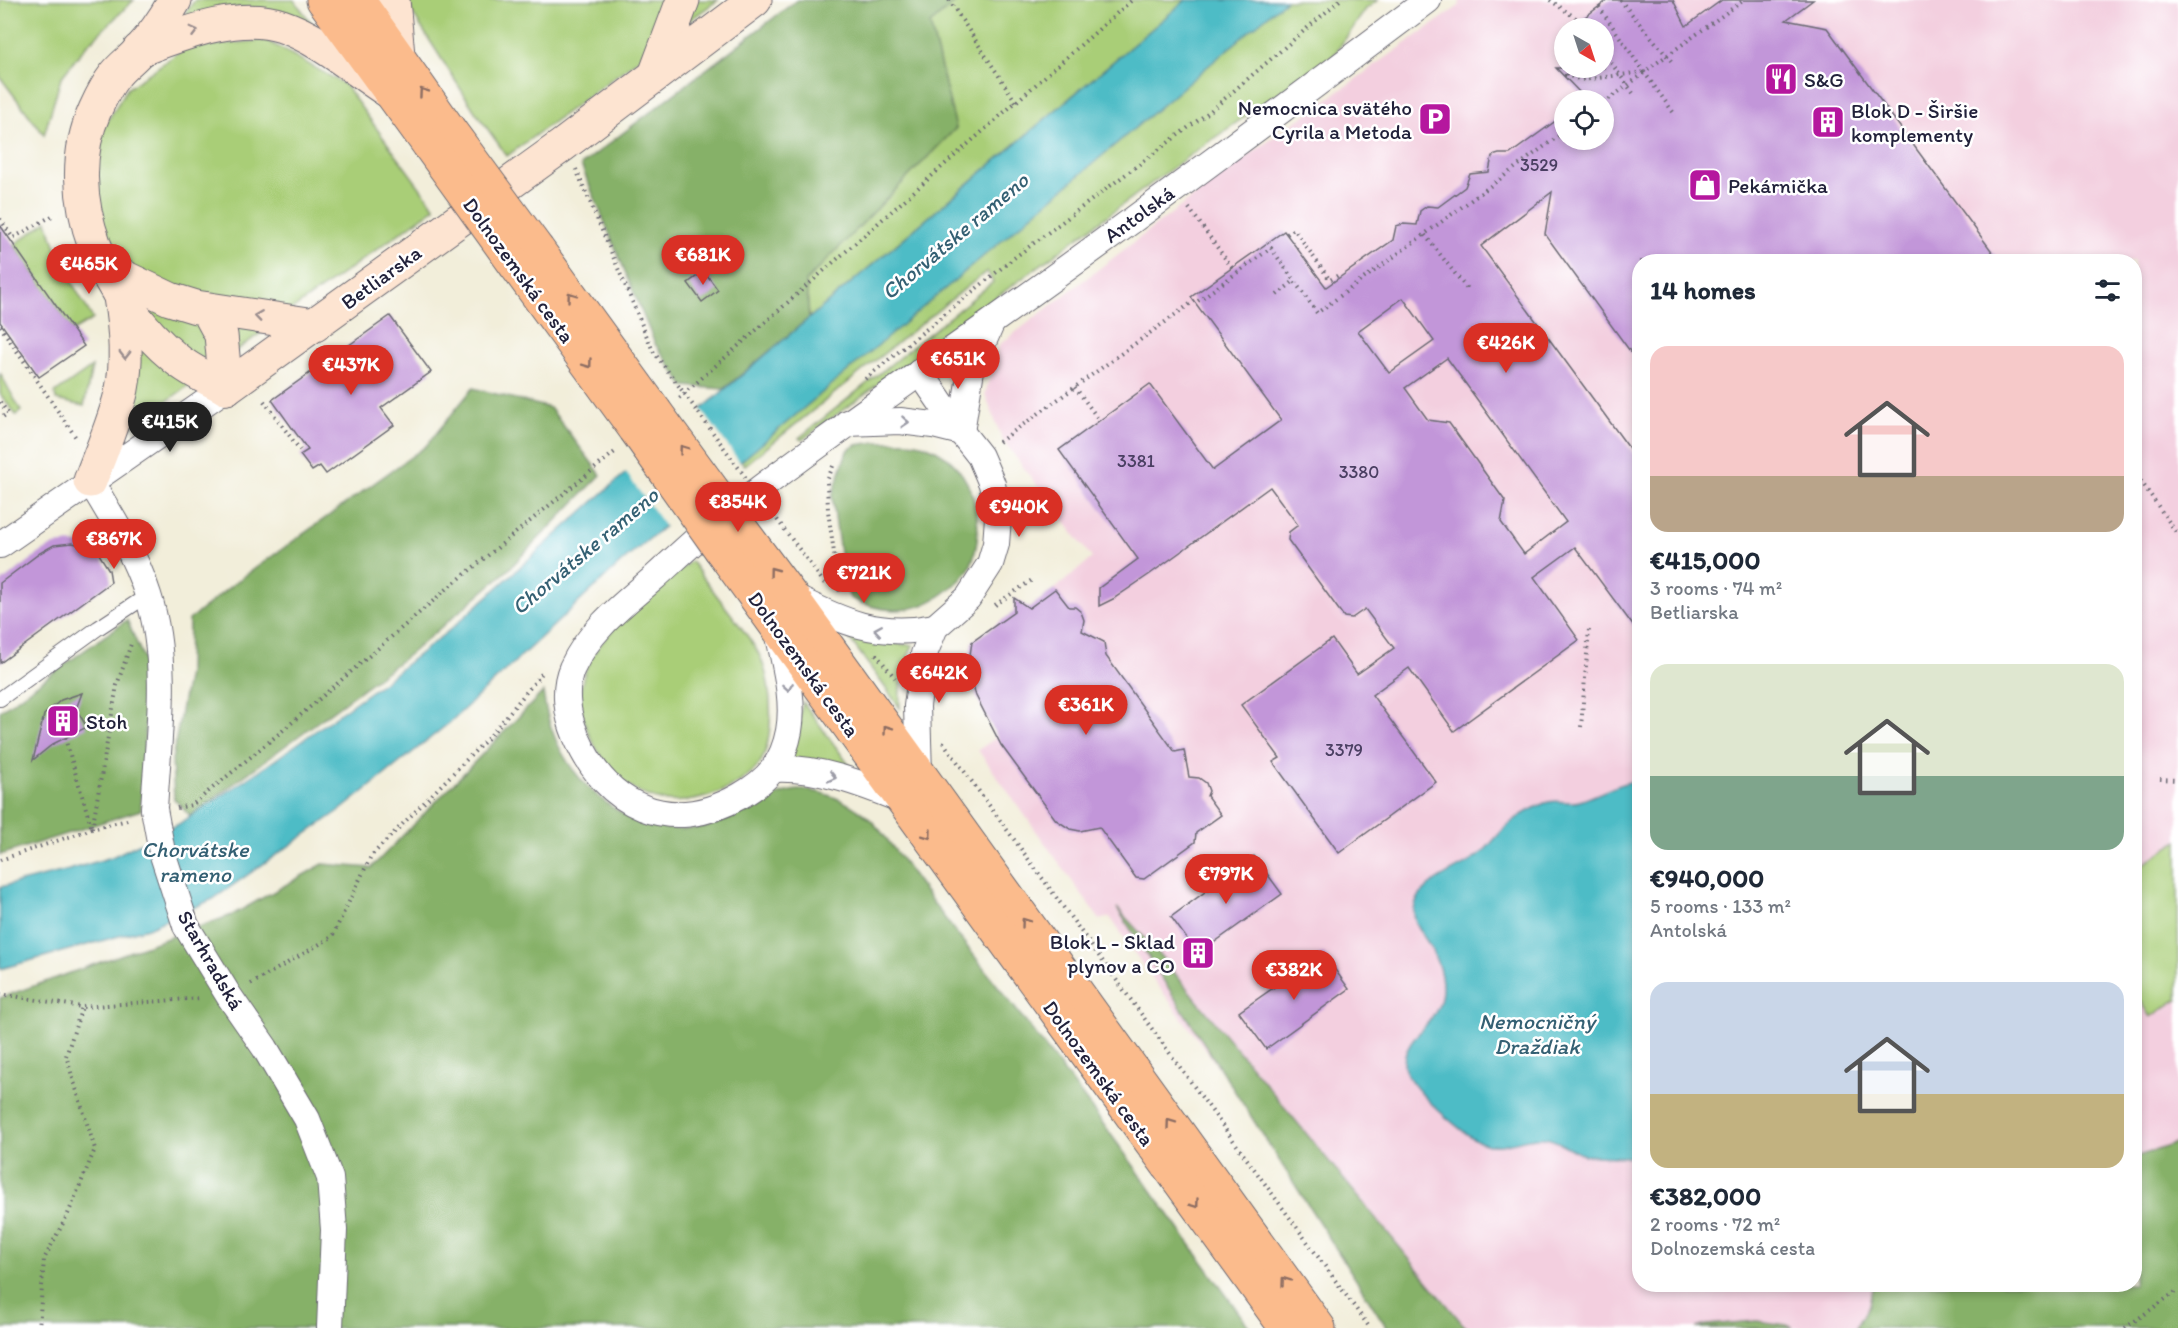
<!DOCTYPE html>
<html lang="en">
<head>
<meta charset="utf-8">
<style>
	:root { --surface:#fff; --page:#f6f6f7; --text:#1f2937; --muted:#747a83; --accent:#d93025 }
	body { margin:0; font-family:Itim,sans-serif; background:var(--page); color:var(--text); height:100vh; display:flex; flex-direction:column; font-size:22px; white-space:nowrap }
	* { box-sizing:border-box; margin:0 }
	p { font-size:20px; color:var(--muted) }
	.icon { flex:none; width:33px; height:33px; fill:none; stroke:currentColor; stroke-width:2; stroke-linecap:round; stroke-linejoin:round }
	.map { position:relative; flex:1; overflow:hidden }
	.side { position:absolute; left:1632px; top:254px; width:510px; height:1038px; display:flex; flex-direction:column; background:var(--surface); border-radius:24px; box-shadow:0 3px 9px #0003 }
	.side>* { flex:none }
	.needle { width:39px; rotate:141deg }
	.controls { position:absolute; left:1554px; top:18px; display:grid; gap:12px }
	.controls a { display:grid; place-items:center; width:60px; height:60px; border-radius:50%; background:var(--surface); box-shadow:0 3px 9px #0003; font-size:30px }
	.price { position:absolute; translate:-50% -51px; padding:0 14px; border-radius:21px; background:var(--accent); color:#fff; font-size:20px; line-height:39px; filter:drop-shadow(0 2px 3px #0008) }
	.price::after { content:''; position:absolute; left:50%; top:36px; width:18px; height:14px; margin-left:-9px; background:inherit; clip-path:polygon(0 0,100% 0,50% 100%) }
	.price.selected { background:#222; color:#fff }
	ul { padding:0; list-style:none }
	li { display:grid; align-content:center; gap:12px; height:318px; padding:0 18px }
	li span { display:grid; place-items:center; height:186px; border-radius:18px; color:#555 }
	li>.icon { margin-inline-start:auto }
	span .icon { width:108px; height:108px; fill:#fffc; stroke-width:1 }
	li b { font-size:26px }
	h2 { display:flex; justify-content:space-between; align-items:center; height:72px; padding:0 18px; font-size:26px }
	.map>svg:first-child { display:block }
</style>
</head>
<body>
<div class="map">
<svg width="2178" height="1328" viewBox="0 0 2178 1328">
	<rect width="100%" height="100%" fill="#fff"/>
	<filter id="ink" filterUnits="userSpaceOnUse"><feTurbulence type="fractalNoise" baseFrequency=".0167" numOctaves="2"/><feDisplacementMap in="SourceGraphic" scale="12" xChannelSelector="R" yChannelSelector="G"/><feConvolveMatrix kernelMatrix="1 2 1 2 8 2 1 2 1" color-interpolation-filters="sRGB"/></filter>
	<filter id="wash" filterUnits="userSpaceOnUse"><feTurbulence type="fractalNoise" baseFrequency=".008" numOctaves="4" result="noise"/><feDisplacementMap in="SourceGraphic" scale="24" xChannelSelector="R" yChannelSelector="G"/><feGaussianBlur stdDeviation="1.35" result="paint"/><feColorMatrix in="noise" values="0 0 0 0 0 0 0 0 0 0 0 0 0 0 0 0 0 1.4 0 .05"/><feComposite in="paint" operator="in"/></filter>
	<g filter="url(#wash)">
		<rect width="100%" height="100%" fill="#f2eeda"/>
		<path fill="#f3cfdf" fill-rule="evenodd" d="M 1460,0 L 2178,0 L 2178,1256 L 2078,1328 L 1411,1328 L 1142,964 L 1110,917 L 1100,920 L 978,750 L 997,737 L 976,696 L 968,668 L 972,642 L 980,636 L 988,638 L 990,636 L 990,629 L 1005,618 L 1012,620 L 1055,589 L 1092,558 L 1002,439 L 985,394 L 999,345 L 1239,162 L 1459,6 ZM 1564,28 L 1604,28 L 1604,68 L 1564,68 ZM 1564,100 L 1604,100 L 1604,140 L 1564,140 ZM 1640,261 L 2134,261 L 2134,1284 L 1640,1284 Z"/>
		<g fill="#a9ce77" stroke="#667859" stroke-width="1.5">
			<polygon points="0,0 134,0 85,47 61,78 44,135 0,77"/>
			<path d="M 195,0 L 294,0 L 313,25 C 262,6 233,0 181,19 Z"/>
			<polygon points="408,0 670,0 640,58 507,156 474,110 411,11"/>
			<polygon points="691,0 718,0 684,24"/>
			<polygon points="958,0 1186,0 809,318 806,281 956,128 930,24"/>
			<polygon points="1286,0 1378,0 1366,9 1334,55 1197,150 802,440 799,438 993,282 987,271 745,465 740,461"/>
			<polygon points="266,40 344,84 435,208 290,311 222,302 139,276 109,239 94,200 95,167 103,128 127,89 185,48"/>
			<polygon points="47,221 62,265 93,319 73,331 14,245"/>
			<polygon points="123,289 188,312 203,329 216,361 188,358"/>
			<polygon points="222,319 266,329 233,353"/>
			<polygon points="134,327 195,381 121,434"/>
			<polygon points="92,367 84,406 56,400 55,393"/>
			<polygon points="0,373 21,411 16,415 0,394"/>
			<path d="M 691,561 C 705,580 720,600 735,619 C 744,632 756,645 762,661 C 772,687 775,738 760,763 C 751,776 734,786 720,792 C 665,815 623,795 595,746 C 582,723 576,697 585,672 C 599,631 658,589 691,561 Z"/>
			<path d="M 847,635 L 878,643 L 913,645 C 904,666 898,685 900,708 Z"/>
			<polygon points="803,702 852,769 789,759"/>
			<polygon points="2178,841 2178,999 2151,1017 2135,992 2135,870"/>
		</g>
		<g fill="#86b168" stroke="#546a52" stroke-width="1.5">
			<polygon points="797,0 958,0 930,24 956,128 806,281 809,318 724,389 684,386 655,344 581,165"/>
			<polygon points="473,388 550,408 601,475 508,570 411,653 190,816 174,799 172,760 188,673 189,620 232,585 426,446"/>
			<path d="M 876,442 C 889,442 904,441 917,443 C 971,455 990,521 970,567 C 965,577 957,584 948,590 C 917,615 885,615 850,598 L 844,582 L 832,496 L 847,451 L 856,445 Z"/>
			<polygon points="127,620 148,669 141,810 0,855 0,711"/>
			<path d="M 543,692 C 548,730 562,762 590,789 C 628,825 675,841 726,820 C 750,810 772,792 799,790 C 818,789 842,799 858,810 C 877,822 889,843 903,861 C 918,883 934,904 950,925 C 998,986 1046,1047 1092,1109 C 1146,1181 1197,1255 1250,1328 L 0,1328 L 0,998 L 232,915 L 323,864 L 371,868 Z"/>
			<polygon points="1117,908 1154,948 1466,1328 1387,1328"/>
			<polygon points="2178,1143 2178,1328 1856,1328 1869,1305 1873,1284 2134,1284 2135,1157"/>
			<polygon points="1757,1321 1787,1325 1793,1328 1696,1328 1707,1325"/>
		</g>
		<g fill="#4ebcc6" stroke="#386f80" stroke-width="1.5">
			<polygon points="1186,0 1286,0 622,562 449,723 342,809 213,899 148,928 0,969 0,887 69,870 112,857 179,824 265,767 385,681 452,628 614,483"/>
			<path d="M 1639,780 L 1639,1157 C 1623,1156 1596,1158 1581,1154 C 1568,1149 1558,1139 1544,1138 C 1524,1136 1500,1151 1482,1143 C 1463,1135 1404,1084 1404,1064 C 1404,1035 1441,1024 1442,990 C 1443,973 1436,958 1428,943 C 1422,933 1413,923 1414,910 C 1418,881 1458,872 1478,856 C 1491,846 1499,831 1513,821 C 1522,814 1534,808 1545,803 C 1557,798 1568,805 1580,801 C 1601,794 1618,783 1639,780 Z"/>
		</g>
		<polygon fill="#f2eeda" points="699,406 741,464 666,528 624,470"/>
		<g id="blocks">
			<g fill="#c296d9" fill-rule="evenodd">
				<path d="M 1608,0 L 1673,0 L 1686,26 L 1722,0 L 1813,0 L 1786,20 L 1827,28 L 1999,261 L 1640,261 L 1640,365 L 1545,234 L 1552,192 L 1481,246 L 1640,463 L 1640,635 L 1575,547 L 1534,577 L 1579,640 L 1454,731 L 1409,668 L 1372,695 L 1436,782 L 1339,853 L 1273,762 L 1280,758 L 1241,705 L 1332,639 L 1357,674 L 1394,648 L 1365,609 L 1352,618 L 1344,617 L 1288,540 L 1289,532 L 1298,525 L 1270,487 L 1150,574 L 1113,599 L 1099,606 L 1099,588 L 1138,559 L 1059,450 L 1150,384 L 1213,470 L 1281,420 L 1191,297 L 1284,231 L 1326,287 L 1393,240 L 1396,226 L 1403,224 L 1417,225 L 1420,211 L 1427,206 L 1438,207 L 1465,187 L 1470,174 L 1489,172 L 1492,156 L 1499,154 L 1510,154 L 1564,115 L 1564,140 L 1604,140 L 1604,100 L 1587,100 L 1556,68 L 1604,68 L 1604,28 L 1570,28 ZM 1403,298 L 1434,341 L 1389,373 L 1358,331 ZM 1447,358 L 1566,522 L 1524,554 L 1501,522 L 1505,501 L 1449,423 L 1428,420 L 1405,388 Z"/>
				<polygon points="0,225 84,346 39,377 0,322"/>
				<polygon points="704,271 718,290 702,302 688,283"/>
				<polygon points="390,316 431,372 381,408 394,425 326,474 320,466 312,471 300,455 308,450 272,400"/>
				<polygon points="72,543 88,546 99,554 109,570 111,582 0,663 0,583 40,553 54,545"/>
				<polygon points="1055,589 1069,607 1075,607 1081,612 1084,620 1082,631 1104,642 1106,656 1175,752 1184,750 1189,777 1199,778 1206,783 1209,791 1207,796 1221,815 1196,833 1195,842 1144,879 1136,878 1099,827 1080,831 1070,829 1056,820 1001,745 976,696 968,668 972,642 1014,612 1014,598 1029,608"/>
				<polygon points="82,693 76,709 87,727 53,744 33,760 44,715 61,700"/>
				<polygon points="1254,856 1282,894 1198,954 1171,917"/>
				<polygon points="1323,953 1349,989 1266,1049 1239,1012"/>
			</g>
		</g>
	</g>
	<g filter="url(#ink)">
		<use href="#blocks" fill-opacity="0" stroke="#6b6973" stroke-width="1.5"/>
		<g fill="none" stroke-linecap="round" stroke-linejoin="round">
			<defs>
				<polyline id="lane" points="0,699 98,628 148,595"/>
				<g id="street">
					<polyline points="847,423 900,421 933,425 961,432"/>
					<polyline points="961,432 971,370 991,324"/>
					<path d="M 90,481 C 112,517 135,554 148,595 C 170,663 158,739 154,809"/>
					<polyline points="0,545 226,388"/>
					<path d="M 793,597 C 843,622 878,638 935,627"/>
					<path d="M 778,631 C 784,663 795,698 789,731 C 783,763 768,780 740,796 C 670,836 606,807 576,736 C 567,715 563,689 572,668 C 590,629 624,604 655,577 C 676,558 697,538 719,520 C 807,451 899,388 990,323 C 1138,218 1283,109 1428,0"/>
					<path d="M 775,769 C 818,767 863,784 902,800"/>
					<polyline points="919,774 917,706 924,654 935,627 968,598 990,564 996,544 998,518 992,484 980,456 961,432 920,372"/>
					<polyline points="186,926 229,996 265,1048 307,1119 330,1178 334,1230 330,1328"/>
				</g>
				<g id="secondary">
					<path d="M 175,0 C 165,18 152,37 138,52 C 131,60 122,66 115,75 C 107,85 100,99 95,110 C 56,197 107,302 175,358 C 190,371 209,379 226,388"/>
					<polyline points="393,0 398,55"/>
					<path d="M 139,50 C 180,35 238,11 282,26 C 320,39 354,69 388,91"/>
					<polyline points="655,75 683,0"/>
					<polyline points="105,268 170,299 196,307 315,325"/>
					<polyline points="207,309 221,335 226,388"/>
					<polyline points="226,388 563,145 755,0"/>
					<path d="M 90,481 C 101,451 115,421 122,389 C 128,359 125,327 120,297"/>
				</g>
				<g id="primary">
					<polyline points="323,0 428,144"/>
					<polyline points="358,0 449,129"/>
					<polyline points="538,250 655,411"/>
					<polyline points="516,266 635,429"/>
					<polyline points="742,530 792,597 1319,1328"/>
					<polyline points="721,550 1286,1328"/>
				</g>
			</defs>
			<use href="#lane" stroke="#6b6973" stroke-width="16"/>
			<use href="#street" stroke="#6b6973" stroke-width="28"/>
			<use href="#secondary" stroke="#6b6973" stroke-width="35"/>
			<use href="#primary" stroke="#6b6973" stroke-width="35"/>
			<g stroke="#6b6973" stroke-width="4" stroke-dasharray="1.5 4.5" stroke-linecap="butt">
				<polyline points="949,0 1016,102"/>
				<polyline points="1550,0 1580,21 1585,28"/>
				<polyline points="1620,0 1673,63"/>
				<polyline points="1599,7 1644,72"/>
				<polyline points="1604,53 1633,93"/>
				<polyline points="1567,68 1566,75 1582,80 1644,72"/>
				<polyline points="1604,103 1644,73"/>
				<polyline points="1673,112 1644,72 1744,0"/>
				<polyline points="576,169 653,351 681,389"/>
				<polyline points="1189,208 1232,268"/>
				<polyline points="0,219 13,238 52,216"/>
				<polyline points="1287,234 1294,229 1330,280 1340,274"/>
				<polyline points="1425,235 1467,289"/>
				<polyline points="1277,295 1294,281"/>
				<polyline points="1198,301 1271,248 1317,313 1564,132"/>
				<polyline points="0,326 77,439"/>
				<polyline points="865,379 1014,258 1209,112 1340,0"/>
				<polyline points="1075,387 1099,420"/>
				<polyline points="679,398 1132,0"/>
				<polyline points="264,401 300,450"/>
				<polyline points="0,402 8,413 0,419"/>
				<polyline points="999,442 1194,301"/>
				<polyline points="833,466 827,481 828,511 840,594"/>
				<polyline points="2134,471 2178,535"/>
				<polyline points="770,510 825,584"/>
				<polyline points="995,605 1032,580"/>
				<polyline points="876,654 895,678"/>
				<polyline points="1581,727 1589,629"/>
				<polyline points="65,738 92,829 117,685 132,641"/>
				<polyline points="943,742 1370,1328"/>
				<polyline points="2160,779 2178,780"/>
				<polyline points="177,808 192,805 281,732 448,588 616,451"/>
				<polyline points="0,860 92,829 131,819"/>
				<polyline points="251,984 332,937 371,856 490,736 543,672"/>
				<polyline points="0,994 82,1007 201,998"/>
				<polyline points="39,1328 44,1259 68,1214 95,1149 66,1056 82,1007"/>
				<polyline points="2125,1328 2178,1290"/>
			</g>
			<use href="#lane" stroke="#fff" stroke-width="14"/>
			<use href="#street" stroke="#fff" stroke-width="26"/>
			<use href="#secondary" stroke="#fde4d1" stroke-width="33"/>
			<use href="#primary" stroke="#fbbb8c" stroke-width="33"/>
			<defs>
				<polyline id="street-bridge" points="154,809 162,852 186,926"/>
				<g id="primary-bridge">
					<polyline points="449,129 538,250"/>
					<polyline points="428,144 516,266"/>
					<polyline points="655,411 742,530"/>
					<polyline points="635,429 721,550"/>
				</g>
			</defs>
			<use href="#street-bridge" stroke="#6b6973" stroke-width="28" stroke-linecap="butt"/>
			<use href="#primary-bridge" stroke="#6b6973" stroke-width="35" stroke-linecap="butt"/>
			<polyline stroke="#6b6973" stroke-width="4" stroke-dasharray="1.5 4.5" stroke-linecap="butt" points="681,389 768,508"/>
			<use href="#street-bridge" stroke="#fff" stroke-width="26"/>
			<use href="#primary-bridge" stroke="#fbbb8c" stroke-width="33"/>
		</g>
		<defs><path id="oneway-chevron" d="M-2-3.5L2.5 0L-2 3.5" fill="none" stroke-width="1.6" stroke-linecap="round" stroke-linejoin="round" transform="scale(1.5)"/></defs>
		<g stroke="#9a8d8e">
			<use href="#oneway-chevron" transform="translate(194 31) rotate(-15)"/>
			<use href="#oneway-chevron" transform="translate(258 316) rotate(-172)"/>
			<use href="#oneway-chevron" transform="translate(125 355) rotate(90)"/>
		</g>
		<g stroke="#8e6e64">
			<use href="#oneway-chevron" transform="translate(423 92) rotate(-125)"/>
			<use href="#oneway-chevron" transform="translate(571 296) rotate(-126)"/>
			<use href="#oneway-chevron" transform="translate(588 364) rotate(54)"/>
			<use href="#oneway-chevron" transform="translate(683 449) rotate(-126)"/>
			<use href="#oneway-chevron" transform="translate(773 571) rotate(-127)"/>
			<use href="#oneway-chevron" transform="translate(887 729) rotate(-126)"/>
			<use href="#oneway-chevron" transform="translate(928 835) rotate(54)"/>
			<use href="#oneway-chevron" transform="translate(1025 922) rotate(-126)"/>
			<use href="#oneway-chevron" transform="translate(1170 1123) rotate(-126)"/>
			<use href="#oneway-chevron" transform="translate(1195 1204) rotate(54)"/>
			<use href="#oneway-chevron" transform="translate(1285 1281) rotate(-126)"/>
		</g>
		<g stroke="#9c9ca7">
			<use href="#oneway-chevron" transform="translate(905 422) rotate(4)"/>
			<use href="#oneway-chevron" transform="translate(878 630) rotate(-171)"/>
			<use href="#oneway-chevron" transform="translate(788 687) rotate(81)"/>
			<use href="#oneway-chevron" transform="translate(832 777) rotate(13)"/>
		</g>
	</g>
	<defs>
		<symbol id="restaurant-square" viewBox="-11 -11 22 22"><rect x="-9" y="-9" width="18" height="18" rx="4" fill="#b5179e" stroke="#fff"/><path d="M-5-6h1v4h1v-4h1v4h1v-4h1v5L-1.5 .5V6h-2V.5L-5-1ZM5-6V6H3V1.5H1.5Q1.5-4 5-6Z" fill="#fff"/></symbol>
		<symbol id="parking-square" viewBox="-11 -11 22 22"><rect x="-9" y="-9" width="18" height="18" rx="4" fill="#b5179e" stroke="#fff"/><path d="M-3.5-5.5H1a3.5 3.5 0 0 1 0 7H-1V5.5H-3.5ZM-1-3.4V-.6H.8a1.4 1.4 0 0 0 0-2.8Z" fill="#fff"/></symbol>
		<symbol id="building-square" viewBox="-11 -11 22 22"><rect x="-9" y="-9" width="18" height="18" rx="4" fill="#b5179e" stroke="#fff"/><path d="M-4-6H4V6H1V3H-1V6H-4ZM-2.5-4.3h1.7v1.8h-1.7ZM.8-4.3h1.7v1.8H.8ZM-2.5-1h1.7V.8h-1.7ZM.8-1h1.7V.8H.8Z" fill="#fff"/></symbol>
		<symbol id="shop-square" viewBox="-11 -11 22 22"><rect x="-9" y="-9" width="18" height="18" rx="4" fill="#b5179e" stroke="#fff"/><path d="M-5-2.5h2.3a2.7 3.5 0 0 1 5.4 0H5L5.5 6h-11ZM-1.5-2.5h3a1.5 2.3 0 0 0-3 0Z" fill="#fff"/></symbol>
	</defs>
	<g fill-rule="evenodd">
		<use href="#restaurant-square" x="1762" y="60" width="38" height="38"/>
		<use href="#parking-square" x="1416" y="100" width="38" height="38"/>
		<use href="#building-square" x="1809" y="103" width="38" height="38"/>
		<use href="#shop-square" x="1686" y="166" width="38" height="38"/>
		<use href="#building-square" x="44" y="702" width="38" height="38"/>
		<use href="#building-square" x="1179" y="934" width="38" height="38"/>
	</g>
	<g text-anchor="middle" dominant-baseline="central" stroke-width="5" stroke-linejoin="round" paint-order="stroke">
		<g font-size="18" fill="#4a3f62">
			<text x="1539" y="165">3529</text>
			<text x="1136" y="461">3381</text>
			<text x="1359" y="472">3380</text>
			<text x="1344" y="750">3379</text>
		</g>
		<g font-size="21" fill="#22223b" stroke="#fff" text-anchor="start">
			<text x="1804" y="79">S&amp;G</text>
			<text x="1412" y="107" text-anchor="end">Nemocnica svätého<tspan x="1412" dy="24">Cyrila a Metoda</tspan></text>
			<text x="1851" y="110">Blok D - Širšie<tspan x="1851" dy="24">komplementy</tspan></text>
			<text x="1728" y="185">Pekárnička</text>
			<text x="86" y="721">Stoh</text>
			<text x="1175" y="941" text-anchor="end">Blok L - Sklad<tspan x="1175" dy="24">plynov a CO</tspan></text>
		</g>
		<g font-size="21" fill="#22223b" stroke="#fff">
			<text transform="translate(1139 214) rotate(-36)">Antolská</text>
			<text transform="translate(519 270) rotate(54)">Dolnozemská cesta</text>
			<text transform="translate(381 277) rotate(-36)">Betliarska</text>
			<text transform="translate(804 664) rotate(54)">Dolnozemská cesta</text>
			<text transform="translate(211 960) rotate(60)">Starhradská</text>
			<text transform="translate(1099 1073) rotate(54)">Dolnozemská cesta</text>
		</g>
		<g font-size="22" font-style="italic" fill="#346073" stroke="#fff">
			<text transform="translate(955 236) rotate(-40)">Chorvátske rameno</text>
			<text transform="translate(585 551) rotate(-40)">Chorvátske rameno</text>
			<text x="195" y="849">Chorvátske<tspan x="195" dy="25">rameno</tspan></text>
			<text x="1537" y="1021">Nemocničný<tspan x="1537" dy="25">Draždiak</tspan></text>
		</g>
	</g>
</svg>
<div class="controls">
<a><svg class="needle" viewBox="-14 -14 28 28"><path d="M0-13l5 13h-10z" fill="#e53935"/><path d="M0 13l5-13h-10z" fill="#747a83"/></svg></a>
<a><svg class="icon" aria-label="locate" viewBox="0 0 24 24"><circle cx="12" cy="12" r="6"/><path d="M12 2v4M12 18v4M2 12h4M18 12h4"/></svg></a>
</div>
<b class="price" style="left:703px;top:286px">€681K</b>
<b class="price" style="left:89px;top:295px">€465K</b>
<b class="price" style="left:1506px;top:374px">€426K</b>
<b class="price" style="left:958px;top:390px">€651K</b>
<b class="price" style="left:351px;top:396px">€437K</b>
<b class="price selected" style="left:170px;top:453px">€415K</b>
<b class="price" style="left:738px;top:533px">€854K</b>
<b class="price" style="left:1019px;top:538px">€940K</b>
<b class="price" style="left:114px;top:570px">€867K</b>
<b class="price" style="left:864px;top:604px">€721K</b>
<b class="price" style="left:939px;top:704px">€642K</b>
<b class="price" style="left:1086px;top:736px">€361K</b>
<b class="price" style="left:1226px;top:905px">€797K</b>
<b class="price" style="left:1294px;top:1001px">€382K</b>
<section class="side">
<h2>14 homes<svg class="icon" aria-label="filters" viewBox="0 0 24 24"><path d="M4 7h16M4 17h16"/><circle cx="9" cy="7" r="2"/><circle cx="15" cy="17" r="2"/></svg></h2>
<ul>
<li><span style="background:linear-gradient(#f6c9c9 70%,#b9a48a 0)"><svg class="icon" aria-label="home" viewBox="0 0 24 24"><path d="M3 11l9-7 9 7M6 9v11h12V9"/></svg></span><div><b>€415,000</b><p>3 rooms · 74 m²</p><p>Betliarska</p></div></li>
<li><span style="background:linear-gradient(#dfe7d0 60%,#7fa58c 0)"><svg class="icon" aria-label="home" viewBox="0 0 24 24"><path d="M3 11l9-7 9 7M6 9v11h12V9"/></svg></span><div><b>€940,000</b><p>5 rooms · 133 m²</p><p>Antolská</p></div></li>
<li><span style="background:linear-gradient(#c9d6e8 60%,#c2b280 0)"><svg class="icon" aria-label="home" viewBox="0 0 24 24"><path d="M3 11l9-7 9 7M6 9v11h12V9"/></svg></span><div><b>€382,000</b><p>2 rooms · 72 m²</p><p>Dolnozemská cesta</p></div></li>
</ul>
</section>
</div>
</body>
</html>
